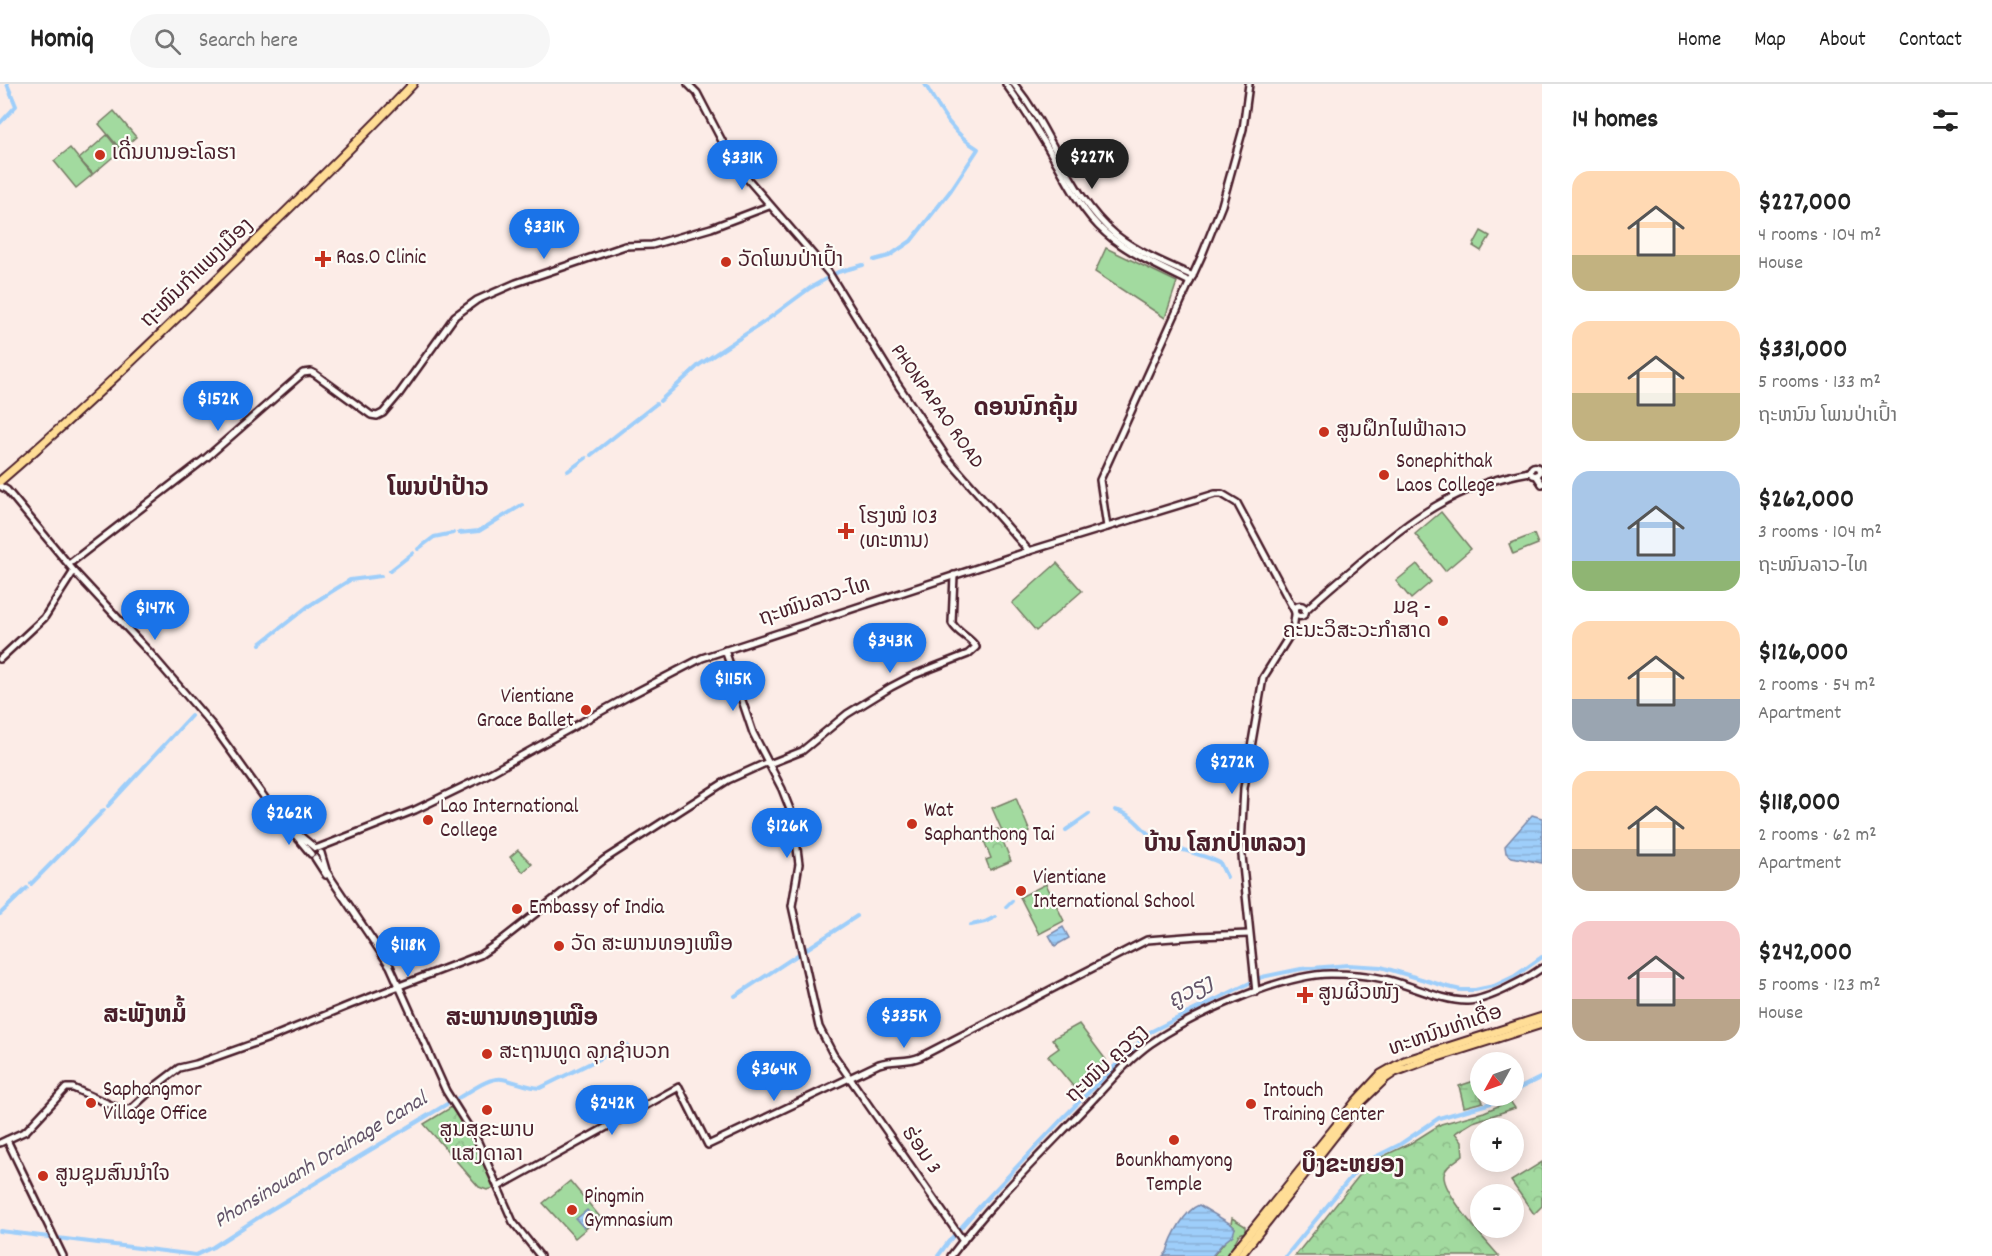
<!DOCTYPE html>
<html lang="en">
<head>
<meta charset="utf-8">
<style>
	:root { --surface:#fff; --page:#f6f6f6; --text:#222; --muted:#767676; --line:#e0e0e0; --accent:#1a73e8 }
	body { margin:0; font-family:Dekko,"Noto Sans Lao",sans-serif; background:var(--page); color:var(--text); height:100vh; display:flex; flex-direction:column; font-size:22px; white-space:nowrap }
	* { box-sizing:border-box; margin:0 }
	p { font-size:20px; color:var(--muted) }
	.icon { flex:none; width:33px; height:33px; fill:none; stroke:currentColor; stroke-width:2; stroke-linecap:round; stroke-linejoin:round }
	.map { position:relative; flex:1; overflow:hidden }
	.details { display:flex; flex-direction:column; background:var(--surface); width:450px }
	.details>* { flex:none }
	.needle { width:39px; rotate:230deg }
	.buttons { position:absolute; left:1470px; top:968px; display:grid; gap:12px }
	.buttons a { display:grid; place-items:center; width:54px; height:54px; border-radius:50%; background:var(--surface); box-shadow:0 3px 15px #0003; font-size:30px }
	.price { position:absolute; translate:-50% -51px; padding:0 14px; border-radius:21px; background:var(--accent); color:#fff; font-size:20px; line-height:39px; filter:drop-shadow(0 2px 3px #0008) }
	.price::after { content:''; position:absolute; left:50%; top:36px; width:18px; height:14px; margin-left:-9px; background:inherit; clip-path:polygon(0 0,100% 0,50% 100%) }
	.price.on { background:#222; color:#fff }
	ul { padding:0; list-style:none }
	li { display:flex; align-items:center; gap:18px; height:150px; padding:0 30px }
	li span { display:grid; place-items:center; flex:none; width:168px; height:120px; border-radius:18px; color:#555 }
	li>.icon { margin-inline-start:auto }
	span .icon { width:72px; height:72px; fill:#fffc; stroke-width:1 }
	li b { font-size:26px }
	h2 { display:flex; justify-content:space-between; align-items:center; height:72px; padding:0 30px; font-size:26px }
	header { display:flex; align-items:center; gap:36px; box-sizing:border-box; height:84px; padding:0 30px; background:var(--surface); border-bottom:2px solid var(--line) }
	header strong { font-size:28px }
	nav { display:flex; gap:33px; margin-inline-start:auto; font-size:21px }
	.search { width:420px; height:54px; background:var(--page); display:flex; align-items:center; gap:15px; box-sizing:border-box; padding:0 21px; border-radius:33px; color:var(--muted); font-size:22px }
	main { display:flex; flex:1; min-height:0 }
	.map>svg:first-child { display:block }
</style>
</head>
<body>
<header>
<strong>Homiq</strong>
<div class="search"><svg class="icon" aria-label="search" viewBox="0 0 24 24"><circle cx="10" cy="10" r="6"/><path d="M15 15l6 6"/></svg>Search here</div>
<nav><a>Home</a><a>Map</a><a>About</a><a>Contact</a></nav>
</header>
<main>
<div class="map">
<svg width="1542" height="1172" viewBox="0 0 1542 1172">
	<defs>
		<pattern id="forest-crowns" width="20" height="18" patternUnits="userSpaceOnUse" patternTransform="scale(1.5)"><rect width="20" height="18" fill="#a2da9f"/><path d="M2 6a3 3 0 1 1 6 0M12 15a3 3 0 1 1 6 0" fill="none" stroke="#8dbb89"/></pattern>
		<pattern id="wetland-marsh" width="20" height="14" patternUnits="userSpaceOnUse" patternTransform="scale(1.5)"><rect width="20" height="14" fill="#a2da9f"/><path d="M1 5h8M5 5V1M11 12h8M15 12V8" fill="none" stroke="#8dbb89"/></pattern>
		<pattern id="water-rules" width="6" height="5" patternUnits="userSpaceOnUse" patternTransform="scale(1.5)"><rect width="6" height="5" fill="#9ecefa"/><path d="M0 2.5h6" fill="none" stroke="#8ab0d6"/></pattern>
	</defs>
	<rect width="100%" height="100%" fill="#fcece7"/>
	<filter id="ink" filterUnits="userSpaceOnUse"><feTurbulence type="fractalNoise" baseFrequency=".0167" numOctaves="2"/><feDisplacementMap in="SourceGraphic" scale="12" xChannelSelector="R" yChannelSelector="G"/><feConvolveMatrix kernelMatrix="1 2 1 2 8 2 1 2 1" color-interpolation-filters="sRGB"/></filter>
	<g filter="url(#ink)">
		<g fill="#a2da9f" stroke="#767c65" stroke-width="1.5">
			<polygon points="114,27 136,53 121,66 99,40"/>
			<polygon points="107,51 120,67 93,90 79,75"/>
			<polygon points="70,64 92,91 76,104 54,77"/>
			<polygon points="1481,147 1490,152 1481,167 1473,162"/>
			<polygon points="1106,164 1177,198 1165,234 1095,188"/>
			<polygon points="1441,428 1471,465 1445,487 1415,450"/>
			<polygon points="1534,450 1538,460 1513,470 1509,460"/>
			<polygon points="1057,479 1082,507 1036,547 1012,519"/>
			<polygon points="1417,480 1431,498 1411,515 1396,497"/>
			<polygon points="1016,714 1030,748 1007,758 992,724"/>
			<polygon points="518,766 532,780 523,788 510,773"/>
			<polygon points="1046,800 1064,837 1039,850 1020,813"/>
			<polygon points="1079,940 1106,976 1077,1007 1048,972 1059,964 1052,955"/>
			<polygon points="570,1097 600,1133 575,1154 543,1119"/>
			<path d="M 1232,1134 L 1245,1142 L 1245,1148 L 1239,1150 L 1228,1172 L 1213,1172 C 1220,1163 1228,1155 1235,1144 L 1231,1140 Z"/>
		</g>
		<g fill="url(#forest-crowns)" stroke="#767c65" stroke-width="1.5">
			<polygon points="998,745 1011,777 990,786 986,776 991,774 982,752"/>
			<path d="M 1510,1017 L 1515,1024 L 1473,1038 L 1455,1049 L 1462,1058 L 1463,1071 C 1456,1077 1445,1082 1444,1091 C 1442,1108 1487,1159 1499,1172 L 1295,1172 L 1358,1093 L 1375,1076 L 1411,1059 L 1441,1040 L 1484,1028 Z"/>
			<polygon points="455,1021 466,1038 498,1103 487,1106 479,1103 424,1040"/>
			<polygon points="1542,1078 1542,1122 1534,1130 1511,1097"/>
		</g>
		<polygon fill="url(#wetland-marsh)" stroke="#767c65" stroke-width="1.5" points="1474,997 1483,1018 1464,1023 1459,1002"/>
		<g fill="url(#water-rules)" stroke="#7c88a7" stroke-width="1.5">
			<polygon points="1532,731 1542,734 1542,779 1512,773 1506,769 1505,762"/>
			<polygon points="1063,843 1069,854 1055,862 1049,851"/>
			<path d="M 1199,1121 L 1231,1140 L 1235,1144 L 1233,1151 L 1222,1160 L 1212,1172 L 1163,1172 L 1167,1168 C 1171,1153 1185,1126 1199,1121 Z"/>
			<polygon points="587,1126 595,1135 584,1144 576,1135"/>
		</g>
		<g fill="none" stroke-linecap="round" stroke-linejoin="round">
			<g stroke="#9ecefa" stroke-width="4">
				<polyline points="0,39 16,22 7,0"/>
				<path d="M 874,176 L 889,172 L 911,157 L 951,106 L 978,65 C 952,49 940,26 925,0"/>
				<polyline points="660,317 699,281 764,238 810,204 838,188 863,181"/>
				<polyline points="591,371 656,320"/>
				<polyline points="568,387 586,374"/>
				<polyline points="459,449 479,447 522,421"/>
				<polyline points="418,465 434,453 453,449"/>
				<polyline points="390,487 413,469"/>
				<polyline points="260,560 307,523 350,496 381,492"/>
				<polyline points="108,722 191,632"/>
				<path d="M 1115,726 C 1135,731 1138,742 1153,754 C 1167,764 1202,769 1220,779 L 1227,793"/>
				<polyline points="1066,746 1089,730"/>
				<polyline points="31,800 104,726"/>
				<polyline points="1006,823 1012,817"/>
				<polyline points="0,830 27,804"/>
				<polyline points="971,841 985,838 995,833"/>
				<polyline points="735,912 857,832"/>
				<polyline points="1514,1007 1542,993"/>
				<path d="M 458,1014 C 470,1008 488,993 502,995 C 515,997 526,1003 540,1004 L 627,961"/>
				<polyline points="0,1147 196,1171 213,1163 267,1128 447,1020"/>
				<polyline points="938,1172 949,1157 980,1122 1062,1035 1119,978 1150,948 1190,928 1262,893 1301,885 1348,881 1381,883 1448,903 1461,906 1475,906 1494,902 1515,892 1542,873"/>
				<polyline points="1286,1172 1355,1088 1367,1077 1399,1061 1439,1034 1495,1018 1507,1011"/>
			</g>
			<defs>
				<g id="minor">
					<polyline points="688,0 697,9 733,78 829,189 898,301 947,374 1029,467"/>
					<path d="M 1006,0 C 1024,25 1041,51 1056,78 C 1073,107 1085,134 1113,155 C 1137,173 1164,185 1190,198"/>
					<path d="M 1014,0 C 1022,10 1029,20 1035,30 C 1060,71 1078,120 1116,151 C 1139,169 1166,180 1193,192"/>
					<circle cx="1535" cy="387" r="4.5"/>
					<polyline points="1536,391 1542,400"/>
					<polyline points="0,402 7,406 74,487 151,570 213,642 267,717 311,770"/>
					<polyline points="1107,443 1100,396 1202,171 1222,121 1243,45 1249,0"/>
					<polyline points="69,480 206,374 303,289 311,288 315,290 371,331 377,332 383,329 399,310 455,232 477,216 516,199 625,162 652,161 711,144 769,122"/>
					<circle cx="1300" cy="527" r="5.5"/>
					<path d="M 1305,527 C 1320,512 1337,498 1354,484 C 1409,436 1456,400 1530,388"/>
					<polyline points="725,566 753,649 782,705 793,733 799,780 792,822 819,943 833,970 963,1157"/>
					<polyline points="0,575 44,534 74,487"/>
					<path d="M 769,680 L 802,667 L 847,630 L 891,603 L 914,591 L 968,570 L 976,563 C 970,553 958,550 952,539 L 954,491"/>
					<polyline points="298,750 315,764"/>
					<polyline points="318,764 415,726 481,694 629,612 702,574 1029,467 1215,410 1222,410 1237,419 1294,526"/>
					<polyline points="321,769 326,786 332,796 390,882 446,1007 478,1058 513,1138 540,1172"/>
					<polyline points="315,774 326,791"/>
					<polyline points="1256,908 1241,762 1244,704 1263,594 1293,546 1295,531"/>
					<polyline points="7,1056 63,1172"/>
					<polyline points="0,1059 26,1047 66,1004 73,1004 120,1025 131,1025 158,1000 179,984 196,980 272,953 350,921 480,871 498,859 605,775 728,696 768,678"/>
					<path d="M 498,1103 L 679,1003 L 708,1061 L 879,980 C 893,975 907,979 920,973 L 1147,856 L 1198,852 L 1249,850"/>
					<path d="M 951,1172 C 990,1120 1037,1074 1082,1027 C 1104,1005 1125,978 1150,960 C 1191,931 1280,891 1330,890 C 1348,890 1367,891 1384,895 C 1409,900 1443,918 1468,917 C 1488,916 1525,896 1542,884"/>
				</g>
				<g id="major">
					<path d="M 0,397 C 91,319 176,235 262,151 C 313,101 364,52 413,0"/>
					<polyline points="1231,1172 1357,1016 1381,990 1404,977 1542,933"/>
					<polyline points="1240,1172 1361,1018 1386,994 1395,988 1422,978 1542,940"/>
				</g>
			</defs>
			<use href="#minor" stroke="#4a1f2b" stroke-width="10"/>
			<use href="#major" stroke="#4a1f2b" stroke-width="11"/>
			<use href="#minor" stroke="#fdfcf7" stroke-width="5"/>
			<use href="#major" stroke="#ffdd96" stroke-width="7"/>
		</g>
	</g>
	<g fill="#c8321e" stroke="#fdfcf7" stroke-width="2">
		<circle cx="100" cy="71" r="6"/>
		<path d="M320 166h6v6h6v6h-6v6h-6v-6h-6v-6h6z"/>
		<circle cx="726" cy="178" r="6"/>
		<circle cx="1324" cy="348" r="6"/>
		<circle cx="1384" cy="391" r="6"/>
		<path d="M843 438h6v6h6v6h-6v6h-6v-6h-6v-6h6z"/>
		<circle cx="1443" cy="537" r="6"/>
		<circle cx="586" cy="626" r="6"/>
		<circle cx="428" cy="736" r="6"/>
		<circle cx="912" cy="740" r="6"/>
		<circle cx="1021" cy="807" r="6"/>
		<circle cx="517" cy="825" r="6"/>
		<circle cx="559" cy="862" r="6"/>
		<path d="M1302 902h6v6h6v6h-6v6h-6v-6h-6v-6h6z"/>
		<circle cx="487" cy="970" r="6"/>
		<circle cx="91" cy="1019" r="6"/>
		<circle cx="1251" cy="1020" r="6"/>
		<circle cx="487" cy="1026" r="6"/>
		<circle cx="1174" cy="1056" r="6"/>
		<circle cx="43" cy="1092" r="6"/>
		<circle cx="572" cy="1126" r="6"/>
	</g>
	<g text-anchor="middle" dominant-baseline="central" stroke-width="4.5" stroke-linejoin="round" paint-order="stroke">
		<g font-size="21" fill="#4a1f2b" stroke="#fdfcf7" text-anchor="start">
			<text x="112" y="71">ເດີ່ນບານອະໂລຮາ</text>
			<text x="336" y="175">Ras.O Clinic</text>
			<text x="738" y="178">ວັດໂພນປ່າເປົ້າ</text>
			<text x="1336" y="348">ສູນຝຶກໄຟຟ້າລາວ</text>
			<text x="1396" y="379">Sonephithak<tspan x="1396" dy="24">Laos College</tspan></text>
			<text x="860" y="435">ໂຮງໝໍ 103<tspan x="860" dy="24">(ທະຫານ)</tspan></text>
			<text x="1431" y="525" text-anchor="end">ມຊ -<tspan x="1431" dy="24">ຄະນະວິສະວະກຳສາດ</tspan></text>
			<text x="574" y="614" text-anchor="end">Vientiane<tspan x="574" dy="24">Grace Ballet</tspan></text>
			<text x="440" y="724">Lao International<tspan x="440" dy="24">College</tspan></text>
			<text x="924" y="728">Wat<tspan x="924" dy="24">Saphanthong Tai</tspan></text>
			<text x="1033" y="795">Vientiane<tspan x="1033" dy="24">International School</tspan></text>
			<text x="529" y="825">Embassy of India</text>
			<text x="571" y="862">ວັດ ສະພານທອງເໜືອ</text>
			<text x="1318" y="911">ສູນຜິວໜັງ</text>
			<text x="499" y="970">ສະຖານທູດ ລຸກຊຳບວກ</text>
			<text x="103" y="1007">Saphangmor<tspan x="103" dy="24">Village Office</tspan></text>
			<text x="1263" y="1008">Intouch<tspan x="1263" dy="24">Training Center</tspan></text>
			<text x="487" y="1048" text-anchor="middle">ສູນສຸຂະພາບ<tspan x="487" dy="24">ແສງດາລາ</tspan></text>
			<text x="1174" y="1078" text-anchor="middle">Bounkhamyong<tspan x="1174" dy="24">Temple</tspan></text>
			<text x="55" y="1092">ສູນຊຸມສົນນຳໃຈ</text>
			<text x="584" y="1114">Pingmin<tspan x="584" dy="24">Gymnasium</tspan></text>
		</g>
		<g font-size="21" fill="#4a1f2b" stroke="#fdfcf7">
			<text transform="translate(198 190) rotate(-44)">ຖະໜົນກຳແພງເມືອງ</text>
			<text transform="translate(936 323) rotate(55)">PHONPAPAO ROAD</text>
			<text transform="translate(815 519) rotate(-18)">ຖະໜົນລາວ-ໄທ</text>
			<text transform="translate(1446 948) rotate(-19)">ທະຫນົນທ່າເດື່ອ</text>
			<text transform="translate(1108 981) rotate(-43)">ຖະໜົນ ຄູວຽງ</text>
			<text transform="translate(920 1067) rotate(55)">ຮ່ອມ 3</text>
		</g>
		<g font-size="22" font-style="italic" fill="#635469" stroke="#fdfcf7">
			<text transform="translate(1191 909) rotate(-26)">ຄູວຽງ</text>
			<text transform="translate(321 1077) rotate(-31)">Phonsinouanh Drainage Canal</text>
		</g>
		<g font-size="24" font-weight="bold" fill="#4a1f2b" stroke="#fdfcf7">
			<text x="1026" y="326">ດອນນົກຄຸ້ມ</text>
			<text x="438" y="406">ໂພນປ່າປ້າວ</text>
			<text x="1225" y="762">ບ້ານ ໂສກປ່າຫລວງ</text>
			<text x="145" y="933">ສະພັງຫມໍ້</text>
			<text x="522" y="936">ສະພານທອງເໝືອ</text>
			<text x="1353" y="1083">ບຶງຂະຫຍອງ</text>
		</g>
	</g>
</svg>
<div class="buttons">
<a><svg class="needle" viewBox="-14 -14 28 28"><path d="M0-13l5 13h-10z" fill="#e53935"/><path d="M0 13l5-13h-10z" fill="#767676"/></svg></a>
<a>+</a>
<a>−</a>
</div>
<b class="price on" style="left:1092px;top:106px">$227K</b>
<b class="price" style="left:742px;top:107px">$331K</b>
<b class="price" style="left:544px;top:176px">$331K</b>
<b class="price" style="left:218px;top:348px">$152K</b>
<b class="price" style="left:155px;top:557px">$147K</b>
<b class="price" style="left:890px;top:590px">$343K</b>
<b class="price" style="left:733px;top:628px">$115K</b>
<b class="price" style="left:1232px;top:711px">$272K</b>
<b class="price" style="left:289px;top:762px">$262K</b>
<b class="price" style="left:787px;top:775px">$126K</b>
<b class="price" style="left:408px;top:894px">$118K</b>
<b class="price" style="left:904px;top:965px">$335K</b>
<b class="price" style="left:774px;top:1018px">$364K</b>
<b class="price" style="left:612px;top:1052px">$242K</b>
</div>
<section class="details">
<h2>14 homes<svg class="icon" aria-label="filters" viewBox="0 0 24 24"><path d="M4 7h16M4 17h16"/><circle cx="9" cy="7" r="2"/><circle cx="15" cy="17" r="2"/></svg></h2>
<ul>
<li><span style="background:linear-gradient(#ffd9b3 70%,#c2b280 0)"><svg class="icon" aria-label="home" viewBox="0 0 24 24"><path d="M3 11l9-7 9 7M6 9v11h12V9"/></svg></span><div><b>$227,000</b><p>4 rooms · 104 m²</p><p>House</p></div></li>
<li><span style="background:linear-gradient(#ffd9b3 60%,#c2b280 0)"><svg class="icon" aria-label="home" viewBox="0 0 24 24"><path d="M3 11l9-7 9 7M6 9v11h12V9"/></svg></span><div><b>$331,000</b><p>5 rooms · 133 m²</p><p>ຖະຫນົນ ໂພນປ່າເປົ້າ</p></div></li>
<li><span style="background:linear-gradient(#a9c7e8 75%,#8fb573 0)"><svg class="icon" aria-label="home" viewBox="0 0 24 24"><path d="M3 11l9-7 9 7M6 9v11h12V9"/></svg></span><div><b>$262,000</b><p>3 rooms · 104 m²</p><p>ຖະໜົນລາວ-ໄທ</p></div></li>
<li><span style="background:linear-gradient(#ffd9b3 65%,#9aa5b1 0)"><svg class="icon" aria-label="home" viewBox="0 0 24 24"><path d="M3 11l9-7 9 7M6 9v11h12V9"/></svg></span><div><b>$126,000</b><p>2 rooms · 54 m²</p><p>Apartment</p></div></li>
<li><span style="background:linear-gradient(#ffd9b3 65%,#b9a48a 0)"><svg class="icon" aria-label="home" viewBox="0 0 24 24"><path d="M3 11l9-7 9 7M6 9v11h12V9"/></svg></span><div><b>$118,000</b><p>2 rooms · 62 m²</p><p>Apartment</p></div></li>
<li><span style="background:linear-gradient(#f6c9c9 65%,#b9a48a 0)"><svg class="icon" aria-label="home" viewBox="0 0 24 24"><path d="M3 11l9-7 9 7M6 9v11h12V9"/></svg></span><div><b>$242,000</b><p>5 rooms · 123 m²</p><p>House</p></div></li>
</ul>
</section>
</main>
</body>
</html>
